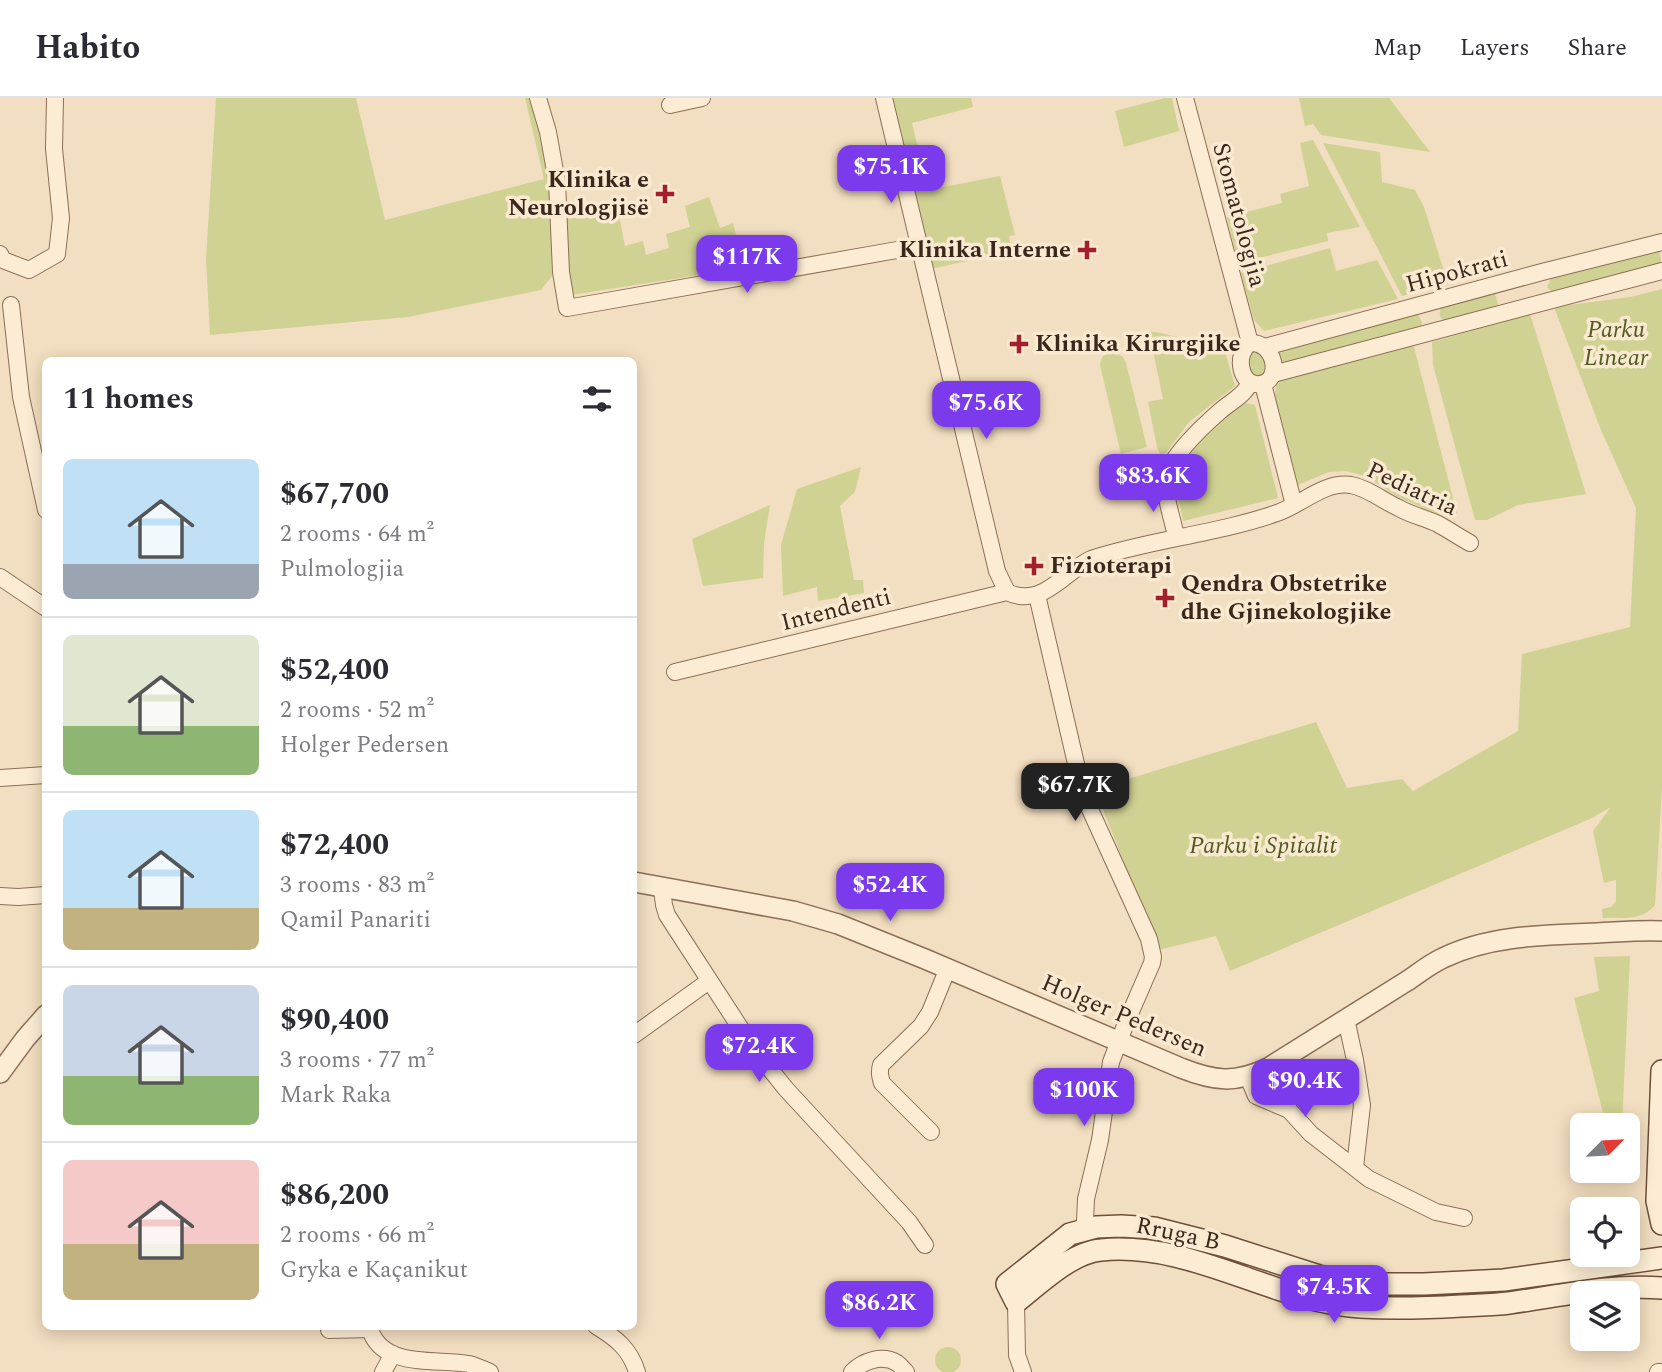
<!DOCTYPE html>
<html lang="en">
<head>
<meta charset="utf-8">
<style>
	:root { --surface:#fff; --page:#f7f7f7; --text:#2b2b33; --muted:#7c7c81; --line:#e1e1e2; --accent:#7c3aed }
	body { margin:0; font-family:Spectral,serif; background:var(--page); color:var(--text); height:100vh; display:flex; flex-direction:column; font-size:26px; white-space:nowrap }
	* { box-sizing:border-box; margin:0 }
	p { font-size:23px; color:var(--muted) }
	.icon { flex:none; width:38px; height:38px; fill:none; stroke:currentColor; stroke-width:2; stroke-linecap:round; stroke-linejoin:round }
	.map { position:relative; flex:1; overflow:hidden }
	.side { position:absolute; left:42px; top:259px; width:595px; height:973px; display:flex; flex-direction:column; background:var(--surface); border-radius:10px; box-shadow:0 4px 18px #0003 }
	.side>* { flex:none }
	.needle { width:46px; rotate:66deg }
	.buttons { position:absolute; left:1570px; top:1015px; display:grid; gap:14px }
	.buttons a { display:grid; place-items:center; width:70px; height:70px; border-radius:10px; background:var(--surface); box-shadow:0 4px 18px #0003; font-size:35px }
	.price { position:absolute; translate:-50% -60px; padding:0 16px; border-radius:14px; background:var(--accent); color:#fff; font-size:23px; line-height:46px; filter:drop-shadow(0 2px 4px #0008) }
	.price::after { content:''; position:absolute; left:50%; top:42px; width:21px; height:16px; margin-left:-10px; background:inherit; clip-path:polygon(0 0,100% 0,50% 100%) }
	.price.on { background:#222; color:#fff }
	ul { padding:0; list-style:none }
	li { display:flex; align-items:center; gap:21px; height:175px; padding:0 21px }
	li+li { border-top:2px solid var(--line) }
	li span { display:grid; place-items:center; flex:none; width:196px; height:140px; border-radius:10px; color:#555 }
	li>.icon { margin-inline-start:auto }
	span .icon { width:84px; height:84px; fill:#fffc; stroke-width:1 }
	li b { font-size:30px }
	h2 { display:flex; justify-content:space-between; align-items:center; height:84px; padding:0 21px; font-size:30px }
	header { display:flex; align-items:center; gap:42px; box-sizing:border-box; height:98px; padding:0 35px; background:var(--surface); border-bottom:2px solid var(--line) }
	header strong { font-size:33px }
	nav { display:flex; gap:38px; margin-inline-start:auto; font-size:24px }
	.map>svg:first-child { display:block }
</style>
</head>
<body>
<header>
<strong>Habito</strong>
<nav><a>Map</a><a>Layers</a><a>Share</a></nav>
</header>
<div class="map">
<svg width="1662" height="1274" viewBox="0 0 1662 1274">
	<rect width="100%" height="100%" fill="#f2dec0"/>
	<g fill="#d0d293">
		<polygon points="216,0 356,0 385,122 544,81 525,0 533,0 550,91 552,178 541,192 408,219 210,237 206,161"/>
		<polygon points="890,0 971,0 973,9 912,25 928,92 1000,78 1015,137 1009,138 1012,153 931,171"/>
		<polygon points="1165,0 1172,0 1179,33 1124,49 1115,13"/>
		<polygon points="1299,0 1389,0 1430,54 1321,37 1313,26 1305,28"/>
		<polygon points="1313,42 1360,129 1327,135 1328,143 1238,165 1227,119 1282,105 1280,96 1309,88 1300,45"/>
		<polygon points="1323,45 1380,54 1382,84 1415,92 1424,109 1448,186 1402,198"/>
		<polygon points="709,99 720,130 733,125 745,170 571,197 562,114 616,103 625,148 643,143 646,157 669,150 666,136 690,129 685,108"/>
		<polygon points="1330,150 1336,173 1377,162 1398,201 1264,233 1254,222 1241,175"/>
		<polygon points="1659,151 1662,167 1553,195 1547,189 1553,176"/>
		<path d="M 1662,191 L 1662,691 L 1655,807 C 1640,824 1624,819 1603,820 L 1602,811 L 1611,809 L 1616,803 L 1616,782 L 1604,785 L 1593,733 L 1611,709 L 1590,721 L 1230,873 L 1216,838 L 1158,852 L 1095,691 L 1316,624 L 1347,690 L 1402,681 L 1413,693 L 1518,633 L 1522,556 L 1630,529 L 1636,410 L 1601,332 L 1554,209 L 1630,199 Z"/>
		<path d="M 1494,192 L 1499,210 L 1444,223 C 1439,218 1439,216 1441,209 Z"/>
		<polygon points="1417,214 1422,224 1421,229 1279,268 1274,250"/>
		<polygon points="1530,216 1586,396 1518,407 1487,422 1475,422 1433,267 1432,244"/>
		<polygon points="1147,233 1161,235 1224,250 1235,288 1189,324 1166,355 1160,356 1157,349 1148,304 1163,301 1152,248 1138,251 1137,239"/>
		<polygon points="1413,245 1457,416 1436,415 1400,400 1365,378 1346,373 1329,374 1293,389 1274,307 1277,277"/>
		<polygon points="1257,251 1268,264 1265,276 1258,280 1250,276 1247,257 1249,254"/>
		<path d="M 1114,253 L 1123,259 L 1126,265 L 1147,349 L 1121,356 L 1100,267 C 1101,258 1105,255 1114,253 Z"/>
		<path d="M 1246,305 L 1255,307 L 1278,400 L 1183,423 C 1181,409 1173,388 1177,374 C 1184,357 1230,314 1246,305 Z"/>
		<polygon points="861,369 855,394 840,408 854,482 863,482 864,495 818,503 817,489 783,498 781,447 797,391"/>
		<polygon points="770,407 764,445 763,480 703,488 692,441"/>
		<polygon points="1630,858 1622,1027 1606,1027 1574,900 1599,893 1594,859"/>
		<circle cx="948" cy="1262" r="13"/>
	</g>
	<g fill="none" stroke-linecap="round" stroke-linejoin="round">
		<defs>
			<g id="minor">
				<polyline points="538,0 548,34 557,84 561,174 567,210 920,148"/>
				<polyline points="884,0 997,473 1007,494"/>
				<polyline points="1185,0 1250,245"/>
				<polyline points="670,7 702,0"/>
				<polyline points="0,156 3,162 29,172 57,156 61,120 54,51 55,0"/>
				<polyline points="11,207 21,299 46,412"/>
				<path d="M 1250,245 C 1275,243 1283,283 1260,286 C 1240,289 1234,256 1250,245 Z"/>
				<polyline points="1265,249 1542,174 1662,144"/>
				<polyline points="1273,276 1662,173"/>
				<polyline points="1263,286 1294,407"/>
				<path d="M 1176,439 C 1173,422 1166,404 1165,386 C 1164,364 1203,328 1219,314 C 1230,304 1244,298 1250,285"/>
				<polyline points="0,479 46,510"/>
				<path d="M 1007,494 C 1042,511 1064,474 1091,461 C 1152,441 1217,436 1277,415 C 1301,407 1324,383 1351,387 C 1368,390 1383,403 1399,410 C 1411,417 1425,420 1438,426 C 1449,432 1459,439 1470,445"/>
				<polyline points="1037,497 1083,696 1149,841 1153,859 1152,865 1126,925 1111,964 1100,1042 1086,1101 1085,1123 1083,1132"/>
				<polyline points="675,574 1007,494"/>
				<polyline points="0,680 46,677"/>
				<polyline points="662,791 664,807 667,817 754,951 786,991 909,1124 925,1147"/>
				<polyline points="0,798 18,799 46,797"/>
				<polyline points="1346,921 1355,962 1362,1007 1355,1069"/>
				<polyline points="634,937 709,883"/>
				<polyline points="1248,979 1256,998 1289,1012 1278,964"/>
				<polyline points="1289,1012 1311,1036 1369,1081 1436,1114 1464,1120"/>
				<path d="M 931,1034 L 882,985 C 880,978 879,974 881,967 L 921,928 L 930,914 L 948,870"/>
				<polyline points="1016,1204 1017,1257 1023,1274"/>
				<path d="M 369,1228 C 380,1272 436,1260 469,1266 C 476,1268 483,1271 490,1274"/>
				<path d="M 596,1228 C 616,1240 630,1251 637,1274"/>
				<polyline points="329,1232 370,1231"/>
				<polyline points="383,1274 393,1256"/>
				<path d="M 852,1274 C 863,1263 882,1256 897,1265 C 900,1267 903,1271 906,1274"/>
				<polyline points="1658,1274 1662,1274"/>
			</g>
			<g id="tertiary">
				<path d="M 634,784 L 793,813 L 838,826 L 925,861 L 1181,970 C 1214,983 1235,986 1268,970 L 1407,883 C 1419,875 1430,866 1443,860 C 1490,837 1546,837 1597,835 C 1619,834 1640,832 1662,833"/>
				<polyline points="0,975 25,941 46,917"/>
			</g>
			<g id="secondary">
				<polyline points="1662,973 1657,1103 1662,1126"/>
				<path d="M 1662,1160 L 1504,1182 L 1424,1186 L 1358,1186 L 1319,1178 L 1225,1148 L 1154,1130 L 1121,1128 L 1096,1129 L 1070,1136 L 1007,1186 L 1016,1204 C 1039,1186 1072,1154 1101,1152 C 1192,1143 1271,1203 1360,1209 C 1393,1211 1427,1210 1461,1208 C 1477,1207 1493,1207 1509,1205 C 1560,1198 1610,1186 1662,1190"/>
			</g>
		</defs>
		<use href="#minor" stroke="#8d6e56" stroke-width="18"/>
		<use href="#tertiary" stroke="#8d6e56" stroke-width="22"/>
		<use href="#secondary" stroke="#6f4f39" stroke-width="24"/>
		<use href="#minor" stroke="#fcecd4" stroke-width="16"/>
		<use href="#tertiary" stroke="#fcecd4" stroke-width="19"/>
		<use href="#secondary" stroke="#fcecd4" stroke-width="21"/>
	</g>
	<g fill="#a31f2d" stroke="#f9e9d0" stroke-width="2.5">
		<path d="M661.5 85.5h7v7h7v7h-7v7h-7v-7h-7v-7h7z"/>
		<path d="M1083.5 141.5h7v7h7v7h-7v7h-7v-7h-7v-7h7z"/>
		<path d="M1015.5 235.5h7v7h7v7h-7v7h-7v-7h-7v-7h7z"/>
		<path d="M1030.5 457.5h7v7h7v7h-7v7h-7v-7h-7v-7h7z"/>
		<path d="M1161.5 489.5h7v7h7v7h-7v7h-7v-7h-7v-7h7z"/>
	</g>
	<g text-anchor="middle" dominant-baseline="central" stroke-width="7" stroke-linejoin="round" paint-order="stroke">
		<g font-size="24" font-weight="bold" fill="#3b281c" stroke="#f9e9d0" text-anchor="start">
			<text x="649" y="82" text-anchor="end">Klinika e<tspan x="649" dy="28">Neurologjisë</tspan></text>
			<text x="1071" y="152" text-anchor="end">Klinika Interne</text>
			<text x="1035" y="246">Klinika Kirurgjike</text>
			<text x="1050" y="468">Fizioterapi</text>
			<text x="1181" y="486">Qendra Obstetrike<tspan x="1181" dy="28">dhe Gjinekologjike</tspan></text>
		</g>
		<g font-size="24" fill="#3b281c" stroke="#f9e9d0">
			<text transform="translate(1239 117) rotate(75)">Stomatologjia</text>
			<text transform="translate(1457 174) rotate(-15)">Hipokrati</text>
			<text transform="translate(1412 391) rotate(25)">Pediatria</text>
			<text transform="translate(836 512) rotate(-14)">Intendenti</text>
			<text transform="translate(1124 918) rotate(23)">Holger Pedersen</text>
			<text transform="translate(1178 1136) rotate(12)">Rruga B</text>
		</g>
		<g font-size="24" font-style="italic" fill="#515a20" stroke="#f9e9d0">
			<text x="1616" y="232">Parku<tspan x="1616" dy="28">Linear</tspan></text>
			<text x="1263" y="748">Parku i Spitalit</text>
		</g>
	</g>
</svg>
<div class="buttons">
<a><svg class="needle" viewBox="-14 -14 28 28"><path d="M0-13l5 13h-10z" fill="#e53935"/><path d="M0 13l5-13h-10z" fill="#7c7c81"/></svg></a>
<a><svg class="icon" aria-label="locate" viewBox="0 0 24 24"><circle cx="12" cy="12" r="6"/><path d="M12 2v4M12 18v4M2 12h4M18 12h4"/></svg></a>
<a><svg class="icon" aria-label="layers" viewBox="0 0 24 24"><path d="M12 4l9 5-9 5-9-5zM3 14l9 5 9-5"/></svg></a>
</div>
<b class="price" style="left:891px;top:107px">$75.1K</b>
<b class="price" style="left:747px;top:197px">$117K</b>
<b class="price" style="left:986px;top:343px">$75.6K</b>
<b class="price" style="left:1153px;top:416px">$83.6K</b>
<b class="price on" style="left:1075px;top:725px">$67.7K</b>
<b class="price" style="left:890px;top:825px">$52.4K</b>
<b class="price" style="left:759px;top:986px">$72.4K</b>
<b class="price" style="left:1305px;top:1021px">$90.4K</b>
<b class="price" style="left:1084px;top:1030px">$100K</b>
<b class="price" style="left:1334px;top:1227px">$74.5K</b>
<b class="price" style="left:879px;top:1243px">$86.2K</b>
<section class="side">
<h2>11 homes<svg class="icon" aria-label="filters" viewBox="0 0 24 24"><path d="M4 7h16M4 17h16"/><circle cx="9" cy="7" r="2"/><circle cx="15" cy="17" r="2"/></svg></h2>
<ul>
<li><span style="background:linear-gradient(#bfe0f5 75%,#9aa5b1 0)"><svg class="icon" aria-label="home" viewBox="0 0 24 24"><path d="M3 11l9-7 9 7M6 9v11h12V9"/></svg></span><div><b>$67,700</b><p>2 rooms · 64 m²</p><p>Pulmologjia</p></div></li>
<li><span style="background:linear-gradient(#dfe7d0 65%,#8fb573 0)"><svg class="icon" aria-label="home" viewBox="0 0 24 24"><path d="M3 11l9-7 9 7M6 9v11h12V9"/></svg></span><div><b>$52,400</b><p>2 rooms · 52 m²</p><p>Holger Pedersen</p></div></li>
<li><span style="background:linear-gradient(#bfe0f5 70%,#c2b280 0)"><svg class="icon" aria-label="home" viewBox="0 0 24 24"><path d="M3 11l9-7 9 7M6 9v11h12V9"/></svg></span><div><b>$72,400</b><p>3 rooms · 83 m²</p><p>Qamil Panariti</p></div></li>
<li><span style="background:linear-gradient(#c9d6e8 65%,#8fb573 0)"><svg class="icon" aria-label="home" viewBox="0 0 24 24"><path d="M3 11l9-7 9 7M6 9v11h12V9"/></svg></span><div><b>$90,400</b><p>3 rooms · 77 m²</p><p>Mark Raka</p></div></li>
<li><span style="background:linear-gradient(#f6c9c9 60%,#c2b280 0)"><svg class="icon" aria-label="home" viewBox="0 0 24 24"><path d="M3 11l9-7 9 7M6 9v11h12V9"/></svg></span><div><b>$86,200</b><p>2 rooms · 66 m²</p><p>Gryka e Kaçanikut</p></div></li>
</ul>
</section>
</div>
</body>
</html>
